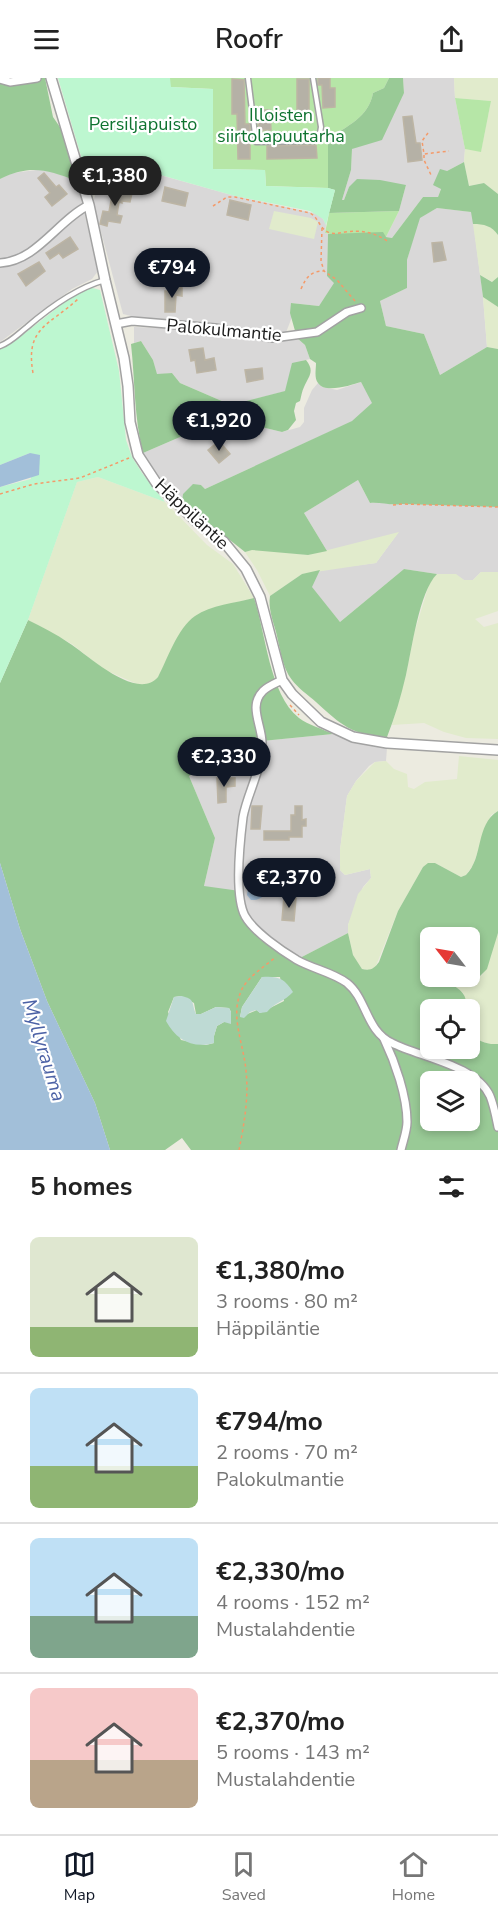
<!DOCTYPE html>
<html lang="en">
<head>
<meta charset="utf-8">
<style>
	:root { --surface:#fff; --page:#f2f2f2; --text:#222; --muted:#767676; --line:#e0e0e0; --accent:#111827 }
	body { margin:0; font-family:"Nunito Sans",sans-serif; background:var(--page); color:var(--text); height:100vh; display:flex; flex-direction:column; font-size:22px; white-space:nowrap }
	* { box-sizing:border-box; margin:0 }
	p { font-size:20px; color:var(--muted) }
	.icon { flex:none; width:33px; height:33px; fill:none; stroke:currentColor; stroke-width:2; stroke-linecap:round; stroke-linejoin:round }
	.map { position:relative; height:1072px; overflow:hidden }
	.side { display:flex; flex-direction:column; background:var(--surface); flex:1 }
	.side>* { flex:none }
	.needle { width:39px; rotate:301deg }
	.controls { position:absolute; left:420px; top:849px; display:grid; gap:12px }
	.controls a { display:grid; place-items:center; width:60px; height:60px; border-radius:9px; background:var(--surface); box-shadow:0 3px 9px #0003; font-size:30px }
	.price { position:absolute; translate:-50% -51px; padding:0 14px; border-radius:21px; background:var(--accent); color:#fff; font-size:20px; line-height:39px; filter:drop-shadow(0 2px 3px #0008) }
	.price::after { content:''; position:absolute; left:50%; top:36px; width:18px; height:14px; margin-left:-9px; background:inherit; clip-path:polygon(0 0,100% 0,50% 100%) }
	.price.active { background:#222; color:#fff }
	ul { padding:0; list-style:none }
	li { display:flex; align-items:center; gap:18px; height:150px; padding:0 30px }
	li+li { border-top:2px solid var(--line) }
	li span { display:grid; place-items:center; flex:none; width:168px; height:120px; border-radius:9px; color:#555 }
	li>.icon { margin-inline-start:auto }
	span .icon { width:72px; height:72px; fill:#fffc; stroke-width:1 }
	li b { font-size:26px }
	h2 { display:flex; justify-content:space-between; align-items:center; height:72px; padding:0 30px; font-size:26px }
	header { display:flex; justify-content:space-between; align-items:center; height:78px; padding:0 30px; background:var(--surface); font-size:27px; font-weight:600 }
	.tab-bar { display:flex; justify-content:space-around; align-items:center; height:84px; border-top:2px solid var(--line); background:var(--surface); font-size:16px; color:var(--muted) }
	.tab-bar a { display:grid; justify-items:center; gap:3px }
	.tab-bar .active { color:var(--accent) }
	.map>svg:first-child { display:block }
</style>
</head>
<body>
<header><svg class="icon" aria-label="menu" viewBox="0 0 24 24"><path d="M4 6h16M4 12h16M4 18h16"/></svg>Roofr<svg class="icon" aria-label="share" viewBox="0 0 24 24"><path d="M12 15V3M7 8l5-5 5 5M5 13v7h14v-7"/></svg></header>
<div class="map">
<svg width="498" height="1072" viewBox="0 0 498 1072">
	<rect width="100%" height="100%" fill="#ecebe0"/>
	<g fill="#d9d8d8">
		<polygon points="403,0 454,0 455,20 465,71 464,84 447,93 438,119 423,119 392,160 386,159 399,133 406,107 349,109 344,122 342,122 351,92 352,71 404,15"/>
		<polygon points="110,83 235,118 318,136 323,141 326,147 325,155 328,156 327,198 335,205 319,228 291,225 292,239 285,257 273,259 212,246 155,244 123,236 93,124 99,105"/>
		<polygon points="45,91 77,103 98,193 92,201 72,211 0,264 0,101 12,95"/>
		<polygon points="437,130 472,134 483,219 487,269 440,297 424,256 386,248 380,223 407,210 407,182 419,140"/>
		<polygon points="134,249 214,252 297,260 305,267 310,281 302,283 289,302 286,313 231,327 180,305 172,295 157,297 153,282 141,263 134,265"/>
		<polygon points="361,304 373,325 353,343 205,411 201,407 182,424 161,402 143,375 224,340 282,354 300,349 304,344 304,330 312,312 318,305 322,309 337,312"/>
		<polygon points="358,402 370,425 382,424 393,427 402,426 498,429 498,494 481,494 473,502 464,502 455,496 437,496 404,491 340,544 311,509 320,492 376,485 398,455 327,473 304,435"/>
		<polygon points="333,656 356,665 387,670 386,683 375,684 369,688 356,703 347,718 340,772 340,792 345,797 370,791 371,800 363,809 348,847 348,855 296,882 204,808 215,760 189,698 262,663"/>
	</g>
	<g fill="#e1ebcc">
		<polygon points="454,0 498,0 498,116 484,105 469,108 464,84 465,71 481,73 491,23 455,20"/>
		<polygon points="274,133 311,140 318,144 314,161 269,151"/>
		<polygon points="473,146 484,146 495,152 498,157 498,199 493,204 480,197"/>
		<polygon points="483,219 498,229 498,271 487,269"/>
		<polygon points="98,399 165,424 207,467 233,486 254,520 210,531 180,557 158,599 153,605 147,607 137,606 103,591 72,566 28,542 77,404"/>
		<polygon points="399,454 376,485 302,496 270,518 257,492 245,474 252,471 308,477"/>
		<polygon points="481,494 498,494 498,533 475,541 484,549 498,545 498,661 466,660 444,654 424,645 392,647 406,597 414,556 430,503 437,496 456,496 464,502 473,502"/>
		<polygon points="459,678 498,682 498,733 491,737 473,787 466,797 461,799 435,785 423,789 398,833 375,890 369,892 362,891 353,877 348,855 348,847 358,816 371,800 370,791 345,797 340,792 340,772 347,718 356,703 375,684 386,683 394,691 407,696 408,709 414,711 425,704 457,701"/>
		<polygon points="498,855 498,966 490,966 470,960 470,932 465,931 464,916 444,899 451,899 453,901 470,907 477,901 482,897 490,881 493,867"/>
	</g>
	<g fill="#b6e6a7">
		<path d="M 170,0 L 389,0 L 384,10 L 373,15 C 369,39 347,48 328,61 L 328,110 L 266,108 L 265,92 L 213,91 L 213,11 L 170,9 Z"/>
		<polygon points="455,20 491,23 481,74 465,71"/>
		<polygon points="399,133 386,159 364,155 336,157 325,155 329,135"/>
	</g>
	<g fill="#99ca96" fill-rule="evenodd">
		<path d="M 0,0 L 45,0 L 53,39 L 64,55 L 77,103 C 47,92 31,86 0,101 Z"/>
		<path d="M 389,0 L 403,0 L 404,15 L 382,62 L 352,71 L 351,92 L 342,122 L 344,122 L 349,109 L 357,101 L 380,102 L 406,107 L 399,133 L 329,135 L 335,112 L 328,110 L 328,61 C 347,48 369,39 373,15 L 384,10 Z"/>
		<path d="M 464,84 L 469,108 L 484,105 L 498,116 L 498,157 C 492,148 484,146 473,146 L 471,134 L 437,130 L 420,140 L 407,182 L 407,210 L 380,223 L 386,248 L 424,256 L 440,297 L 487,269 L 498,271 L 498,429 L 402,426 C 391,428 381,424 370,425 L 358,402 L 304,435 L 327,473 L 308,477 L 252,472 L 245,474 L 182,424 L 183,416 L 193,406 L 201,407 L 205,411 L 352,343 L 372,325 L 361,304 C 351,307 325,316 318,305 C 314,300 316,291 316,285 L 310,281 L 305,267 L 297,260 L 290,235 L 291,225 L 319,228 L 334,205 L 327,198 L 328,156 L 383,154 L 386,159 L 392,160 L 423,119 L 438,119 L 441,111 L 433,107 L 440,91 L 447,93 Z"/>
		<polygon points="480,197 492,204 498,199 498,229 483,219"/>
		<path d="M 141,263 L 153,282 L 157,296 L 172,295 L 180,305 L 231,327 L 285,313 L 292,285 L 306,282 C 315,293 309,298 304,309 C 302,313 301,319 300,323 L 296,325 L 294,333 L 296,342 L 288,352 L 282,354 L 224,340 L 143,375 C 134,340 135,302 131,266 Z"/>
		<path d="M 404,491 L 437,496 C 419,514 412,571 406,597 C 401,618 395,639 387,659 C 353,658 340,646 316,624 C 308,617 298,610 292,602 C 282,590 280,569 276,554 C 273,543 268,530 270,518 L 302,496 L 320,492 L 312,509 L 340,544 Z"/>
		<path d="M 254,520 C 266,555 269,616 299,640 C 308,647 323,651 333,656 L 262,663 L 189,698 L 215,760 L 204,808 L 240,813 L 245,838 L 255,850 L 296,882 L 348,855 L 353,877 L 362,891 C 370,893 374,891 379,884 L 398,833 L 423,789 L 428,785 L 435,785 L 461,799 L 466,797 C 484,779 475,747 498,733 L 498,855 L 487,891 L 477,901 L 464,908 L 459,906 L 451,899 L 470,898 L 470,879 L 472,872 L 470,860 L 449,858 L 430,860 L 429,873 L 430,875 L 430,898 L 444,899 C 454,911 470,912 465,931 L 430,932 L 430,970 L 470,970 L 470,960 C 481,961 484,967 498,966 L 498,1072 L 191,1072 L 182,1060 L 165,1072 L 110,1072 L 95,1025 L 47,923 L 20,851 L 0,785 L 0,605 L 28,542 C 42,549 56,556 69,565 C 88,577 137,624 158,599 C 168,580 177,551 195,538 C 211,527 235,525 254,520 ZM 262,899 L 280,899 L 284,923 L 260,935 L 257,932 L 240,939 L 242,929 ZM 181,918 L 194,925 L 196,936 L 201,936 L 216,929 L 229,930 L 231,934 L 224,944 L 217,948 L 214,958 L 214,965 L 206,967 L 181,962 L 168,934 L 174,919 ZM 430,1004 L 470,1004 L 470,1042 L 430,1042 Z"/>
	</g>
	<g fill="#bedad4">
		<path d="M 262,899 C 278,898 284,900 293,914 C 285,923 274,925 267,934 L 260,935 L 256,932 L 250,934 L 244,940 L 240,939 L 242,929 Z"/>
		<path d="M 181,918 C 196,921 191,925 196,936 L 201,936 L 216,929 L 229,930 L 231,934 L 231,946 L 224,944 L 217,948 L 214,958 L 214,965 C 193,971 176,962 166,943 L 174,919 Z"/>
	</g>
	<g fill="#bdf7d0">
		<polygon points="58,0 170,0 171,9 213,11 213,91 265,92 266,108 328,110 335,112 326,147 323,141 310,133 235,118 111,83 99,105 91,112"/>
		<polygon points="89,209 100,212 119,293 126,362 132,379 142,395 165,424 98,399 77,404 28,542 0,605 0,409 31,401 30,375 0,387 0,271 20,259 75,216"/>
	</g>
	<g fill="#a2bfd9">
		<polygon points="30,375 40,377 39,397 0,409 0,387"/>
		<polygon points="0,785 20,851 47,923 95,1025 110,1072 0,1072"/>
		<path d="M 261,794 L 270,798 L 270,811 C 266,817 259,823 251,822 L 247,817 L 249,804 Z"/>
	</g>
	<g fill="#b5b1a6" stroke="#bdb5a4" stroke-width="1.5">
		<polygon points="318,0 330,0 330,10 335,10 335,29 323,30 322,7 318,7"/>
		<polygon points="232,1 244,2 245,46 250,46 250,81 238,81 237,36 232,36"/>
		<polygon points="297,1 309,1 309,36 297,34"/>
		<polygon points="258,32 270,32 271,52 262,52 262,58 259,58"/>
		<polygon points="412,38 416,65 420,65 422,82 408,84 403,39"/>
		<polygon points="316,67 317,80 267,81 267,68"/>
		<polygon points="44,95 56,109 59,107 67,116 52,128 45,119 50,115 38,100"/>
		<polygon points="165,109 188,115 185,128 162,123"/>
		<polygon points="113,112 132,115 130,124 122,123 122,125 119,124 117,137 122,138 120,145 108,143 107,148 100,146 103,133 109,134"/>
		<polygon points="230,122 251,127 248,142 227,137"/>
		<polygon points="70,159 78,171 63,180 59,175 50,181 46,175"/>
		<polygon points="442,164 446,182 434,184 432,165"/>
		<polygon points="39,184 45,193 26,208 18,196"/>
		<polygon points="175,209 182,210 182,218 176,217 175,234 165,234 165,213 175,213"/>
		<polygon points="203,270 205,282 214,280 216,292 197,295 195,282 191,283 189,272"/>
		<polygon points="262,290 263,301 247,304 245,292"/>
		<polygon points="219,363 230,376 219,385 208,372"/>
		<polygon points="217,700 235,700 235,708 226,709 226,724 218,725"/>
		<polygon points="252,728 262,728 260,751 251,751"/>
		<polygon points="295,728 302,728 302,742 306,741 306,748 302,748 302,759 289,759 289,762 264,762 264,753 291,753 291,737 295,737"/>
		<polygon points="284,818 296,820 294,843 282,842"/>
	</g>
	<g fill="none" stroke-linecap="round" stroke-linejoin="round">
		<defs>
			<g id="service">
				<polyline points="248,0 256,64 314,63 319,61 321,49 313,0"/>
				<path d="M 0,268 C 11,264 18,256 27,249 C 49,230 77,210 105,202"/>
			</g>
			<g id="minor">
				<polyline points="0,1 10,4 37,0"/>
				<path d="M 0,185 C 37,183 58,142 89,127"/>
				<polyline points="116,246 132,243 215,250 273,260 317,254 347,234 361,230"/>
				<path d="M 282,602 C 276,605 268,608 263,613 C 248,628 262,647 262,665 C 262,672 261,680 259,687 C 255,704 246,722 243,739 C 240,763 234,817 245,838 C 254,854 282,873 297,882 C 313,891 332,894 347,905 C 367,921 366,953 392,965 C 419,979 476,987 490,1018 C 494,1028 496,1039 498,1049"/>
				<path d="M 384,961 C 395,984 407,1018 407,1044 C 407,1053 403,1063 401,1072"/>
			</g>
			<polyline id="tertiary" points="51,0 89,127 105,202 124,280 128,308 130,344 138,377 157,406 198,445 224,464 246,491 260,519 282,602 292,616 321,644 353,659 387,665 498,672"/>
		</defs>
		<use href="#service" stroke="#a2a2a2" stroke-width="7"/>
		<use href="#minor" stroke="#a2a2a2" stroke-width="10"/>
		<use href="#tertiary" stroke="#a2a2a2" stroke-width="12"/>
		<g stroke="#f49a69" stroke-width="1.5" stroke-dasharray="3 3" stroke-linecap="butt">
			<polyline points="428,55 422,63 424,76 449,73"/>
			<polyline points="424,77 424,82 432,99"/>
			<path d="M 213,128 L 227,119 L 235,119 L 310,135 C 319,140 320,152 330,155 C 335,156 340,155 345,154 C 361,152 374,154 387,163"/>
			<polyline points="322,150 321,183 324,193"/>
			<path d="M 301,211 C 306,200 310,193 324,193 L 337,202 L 355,223"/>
			<path d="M 33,295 C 25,249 49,248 78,221"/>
			<polyline points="0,416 34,406 80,400 129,380"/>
			<polyline points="393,427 402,426 498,429"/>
			<polyline points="290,627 299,637"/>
			<path d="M 239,1072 C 244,1047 249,1019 246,993 C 244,966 229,938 242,911 C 249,898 265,888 276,879"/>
		</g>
		<use href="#service" stroke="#fff" stroke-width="4"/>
		<use href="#minor" stroke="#fff" stroke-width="7"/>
		<use href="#tertiary" stroke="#fff" stroke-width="9"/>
	</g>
	<g text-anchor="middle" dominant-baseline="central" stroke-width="4.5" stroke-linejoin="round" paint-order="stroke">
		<g font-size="18" fill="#0f7330" stroke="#fff">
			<text x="281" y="37">Illoisten<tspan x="281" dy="21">siirtolapuutarha</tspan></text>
			<text x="143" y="46">Persiljapuisto</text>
		</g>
		<g font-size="18" fill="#1b1b1b" stroke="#fff">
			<text transform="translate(224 252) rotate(5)">Palokulmantie</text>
			<text transform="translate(192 436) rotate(43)">Häppiläntie</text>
		</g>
		<g font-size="20" font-style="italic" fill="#4c62a6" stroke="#fff">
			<text transform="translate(44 972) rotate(73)">Myllyrauma</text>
		</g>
	</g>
</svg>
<div class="controls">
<a><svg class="needle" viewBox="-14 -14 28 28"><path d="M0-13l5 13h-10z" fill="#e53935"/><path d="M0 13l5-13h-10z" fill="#767676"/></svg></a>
<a><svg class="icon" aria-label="locate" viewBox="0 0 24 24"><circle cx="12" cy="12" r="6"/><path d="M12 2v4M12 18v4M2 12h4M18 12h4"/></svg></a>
<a><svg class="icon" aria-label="layers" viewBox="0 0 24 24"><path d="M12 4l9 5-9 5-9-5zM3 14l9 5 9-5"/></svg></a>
</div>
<b class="price active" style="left:115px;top:129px">€1,380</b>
<b class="price" style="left:172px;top:221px">€794</b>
<b class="price" style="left:219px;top:374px">€1,920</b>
<b class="price" style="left:224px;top:710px">€2,330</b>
<b class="price" style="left:289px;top:831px">€2,370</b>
</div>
<section class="side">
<h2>5 homes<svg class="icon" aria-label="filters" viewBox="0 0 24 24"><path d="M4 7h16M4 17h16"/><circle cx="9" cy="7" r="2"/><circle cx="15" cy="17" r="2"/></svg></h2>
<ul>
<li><span style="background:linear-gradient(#dfe7d0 75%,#8fb573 0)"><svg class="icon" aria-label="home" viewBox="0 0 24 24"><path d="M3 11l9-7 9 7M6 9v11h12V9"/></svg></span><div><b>€1,380/mo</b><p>3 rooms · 80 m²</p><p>Häppiläntie</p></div></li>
<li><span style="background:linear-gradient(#bfe0f5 65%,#8fb573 0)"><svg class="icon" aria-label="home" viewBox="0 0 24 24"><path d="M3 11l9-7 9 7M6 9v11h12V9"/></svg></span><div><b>€794/mo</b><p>2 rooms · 70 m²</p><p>Palokulmantie</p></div></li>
<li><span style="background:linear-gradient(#bfe0f5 65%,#7fa58c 0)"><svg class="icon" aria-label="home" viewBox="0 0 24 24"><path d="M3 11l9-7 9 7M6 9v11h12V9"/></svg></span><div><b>€2,330/mo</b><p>4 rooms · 152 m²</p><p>Mustalahdentie</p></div></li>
<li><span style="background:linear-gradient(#f6c9c9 60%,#b9a48a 0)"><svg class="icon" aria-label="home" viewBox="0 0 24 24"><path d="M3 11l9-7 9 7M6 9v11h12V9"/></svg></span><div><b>€2,370/mo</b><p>5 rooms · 143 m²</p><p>Mustalahdentie</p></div></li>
</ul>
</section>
<nav class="tab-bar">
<a class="active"><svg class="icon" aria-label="map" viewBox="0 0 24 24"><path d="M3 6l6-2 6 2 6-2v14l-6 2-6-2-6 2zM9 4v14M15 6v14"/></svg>Map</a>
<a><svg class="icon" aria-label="saved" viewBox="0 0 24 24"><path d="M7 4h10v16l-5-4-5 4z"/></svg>Saved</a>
<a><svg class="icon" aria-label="home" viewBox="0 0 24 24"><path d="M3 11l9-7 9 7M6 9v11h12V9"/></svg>Home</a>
</nav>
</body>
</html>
